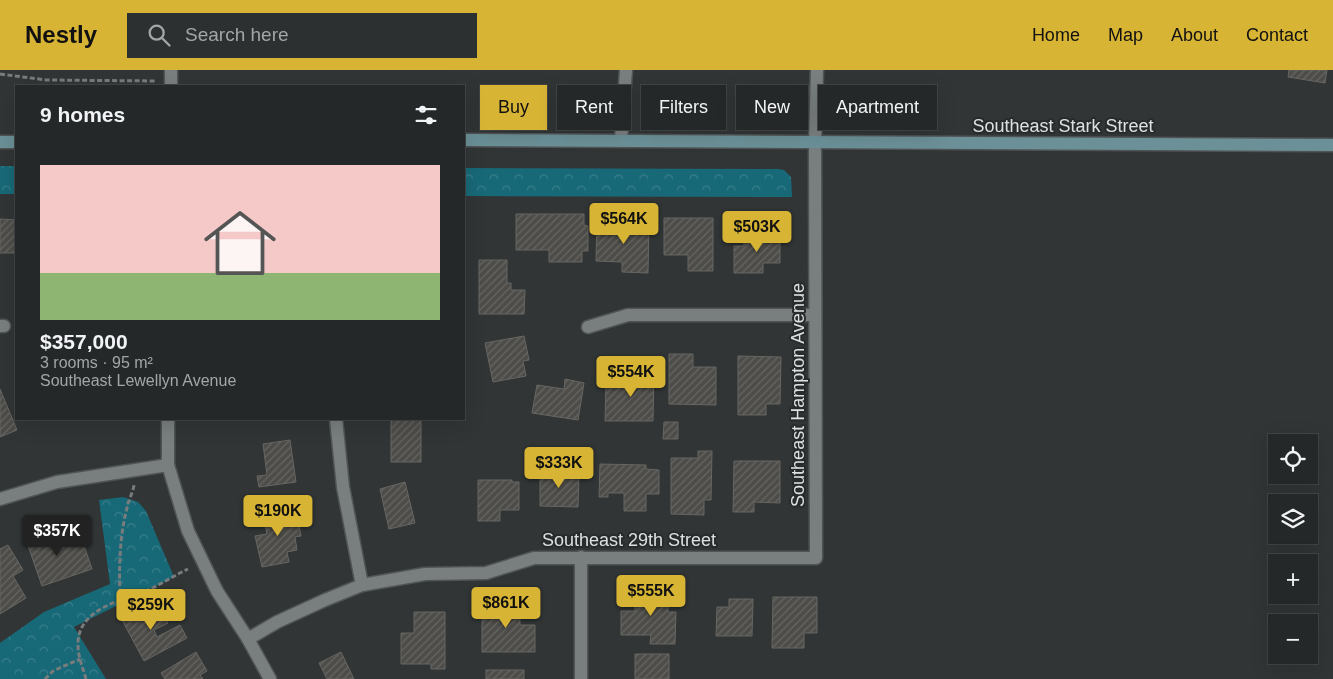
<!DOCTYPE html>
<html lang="en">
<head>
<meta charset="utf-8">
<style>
	:root { --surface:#252828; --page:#2d3030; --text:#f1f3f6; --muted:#a3a6a8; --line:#424445; --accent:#d7b434 }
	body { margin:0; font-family:Helvetica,sans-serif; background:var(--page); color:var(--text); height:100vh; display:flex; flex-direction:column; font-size:19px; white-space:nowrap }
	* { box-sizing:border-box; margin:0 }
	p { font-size:16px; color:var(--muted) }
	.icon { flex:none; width:28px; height:28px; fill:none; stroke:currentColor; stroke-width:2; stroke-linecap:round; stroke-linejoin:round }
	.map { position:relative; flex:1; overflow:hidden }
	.side { position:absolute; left:15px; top:15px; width:450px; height:335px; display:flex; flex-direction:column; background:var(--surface); border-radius:0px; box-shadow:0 5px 20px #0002,0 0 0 1px var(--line) }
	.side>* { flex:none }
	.top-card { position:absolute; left:480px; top:15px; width:475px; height:45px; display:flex; gap:10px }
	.fabs { position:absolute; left:1268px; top:364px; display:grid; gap:10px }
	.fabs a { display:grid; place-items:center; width:50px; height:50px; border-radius:0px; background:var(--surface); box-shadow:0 5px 20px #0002,0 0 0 1px var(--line); font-size:25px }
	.price { position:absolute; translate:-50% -42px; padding:0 11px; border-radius:5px; background:var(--accent); color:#111; font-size:16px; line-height:32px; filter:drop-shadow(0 1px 2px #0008) }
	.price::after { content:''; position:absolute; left:50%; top:30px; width:15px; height:11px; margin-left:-8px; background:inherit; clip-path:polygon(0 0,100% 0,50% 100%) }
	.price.active { background:#222; color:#fff }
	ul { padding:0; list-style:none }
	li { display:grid; align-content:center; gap:10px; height:265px; padding:0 25px }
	li span { display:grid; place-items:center; height:155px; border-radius:0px; color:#555 }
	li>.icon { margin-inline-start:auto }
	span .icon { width:90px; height:90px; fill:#fffc; stroke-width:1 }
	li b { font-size:21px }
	h2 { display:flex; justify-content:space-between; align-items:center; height:60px; padding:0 25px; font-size:21px }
	.pill { padding:0 18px; border-radius:0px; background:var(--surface); box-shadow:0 5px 20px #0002,0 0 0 1px var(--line); font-size:18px; line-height:45px }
	.pill.active { background:var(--accent); color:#111 }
	header { display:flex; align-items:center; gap:30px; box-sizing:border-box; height:70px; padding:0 25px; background:var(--accent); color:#111 }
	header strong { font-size:24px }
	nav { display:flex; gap:28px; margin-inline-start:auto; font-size:18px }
	.search { width:350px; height:45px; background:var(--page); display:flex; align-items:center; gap:12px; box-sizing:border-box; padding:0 18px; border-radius:0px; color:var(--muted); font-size:19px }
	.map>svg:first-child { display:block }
</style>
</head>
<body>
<header>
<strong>Nestly</strong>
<div class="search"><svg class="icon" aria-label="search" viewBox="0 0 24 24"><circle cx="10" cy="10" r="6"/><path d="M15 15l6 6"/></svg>Search here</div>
<nav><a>Home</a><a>Map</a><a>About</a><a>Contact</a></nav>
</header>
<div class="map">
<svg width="1333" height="609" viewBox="0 0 1333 609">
	<defs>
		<pattern id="forest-crowns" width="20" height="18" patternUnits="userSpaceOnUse" patternTransform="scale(1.25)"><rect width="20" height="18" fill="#186978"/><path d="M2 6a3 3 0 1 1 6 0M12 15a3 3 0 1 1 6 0" fill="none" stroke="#397e8b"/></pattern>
		<pattern id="building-hatch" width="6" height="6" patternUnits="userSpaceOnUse" patternTransform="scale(1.25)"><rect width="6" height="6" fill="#4d4c48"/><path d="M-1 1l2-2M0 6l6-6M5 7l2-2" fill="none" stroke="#666662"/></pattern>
	</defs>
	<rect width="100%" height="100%" fill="#313536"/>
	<g fill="url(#forest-crowns)">
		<rect x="0" y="96" width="16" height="28"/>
		<polygon points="464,98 778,99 784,100 791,107 792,127 464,126"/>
		<polygon points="123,427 138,432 146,441 174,507 74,557 106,609 0,609 0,573 44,542 110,514 99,430"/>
	</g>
	<g fill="url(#building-hatch)" stroke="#676662">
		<polygon points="1289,0 1327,0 1325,13 1288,7"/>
		<polygon points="516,144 584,144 584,155 588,156 588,181 582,181 582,192 549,192 549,180 516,180"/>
		<polygon points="664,148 713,148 713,201 688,201 688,185 664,185"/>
		<polygon points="0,149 16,150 16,183 0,183"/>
		<polygon points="597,152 649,152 648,203 622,202 622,192 596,191"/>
		<polygon points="744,164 780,164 780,193 763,193 763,203 734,203 734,176 744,176"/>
		<polygon points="479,190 507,190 507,213 511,213 511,220 525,220 524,244 479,244"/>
		<polygon points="524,266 529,290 523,291 526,306 493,312 485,273"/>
		<polygon points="669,284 693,284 693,297 716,297 716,335 669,334"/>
		<polygon points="738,286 781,287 780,334 766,334 766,345 738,345"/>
		<polygon points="628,299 654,299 653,351 605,351 606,312 628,312"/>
		<polygon points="565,309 584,313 578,350 532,343 537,315 564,319"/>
		<polygon points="0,319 17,360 0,367"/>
		<rect x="391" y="349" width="30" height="43"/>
		<polygon points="664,352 678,352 678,369 663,369"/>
		<polygon points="290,370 296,412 259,417 257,406 267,405 263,374"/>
		<polygon points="698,381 712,381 711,430 704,430 704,445 671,444 671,388 698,388"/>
		<polygon points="734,391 780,391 780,433 754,432 754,442 733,442"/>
		<polygon points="600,394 646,395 646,399 659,400 659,424 646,424 646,441 624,441 624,423 608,423 608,427 599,427"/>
		<polygon points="540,402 579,403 578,437 540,436"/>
		<polygon points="478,410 512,410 512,412 519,412 519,440 500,440 500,451 478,451"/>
		<polygon points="405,412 415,453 389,459 380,419"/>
		<polygon points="296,438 301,466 295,467 297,480 287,482 289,492 262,497 255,466 267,464 263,445"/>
		<polygon points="52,458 58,475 81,467 92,499 42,516 25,467"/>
		<polygon points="8,475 23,500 13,506 26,528 0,544 0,479"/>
		<polygon points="635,519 668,519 668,542 676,542 675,574 650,574 651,565 621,565 621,541 635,541"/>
		<polygon points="773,527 817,527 817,563 804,563 804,578 772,578"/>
		<polygon points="729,529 753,529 752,566 716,566 717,537 729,537"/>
		<polygon points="155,530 168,553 154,560 157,567 180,555 187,568 144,591 121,548"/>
		<polygon points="496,530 520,530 520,555 535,555 535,582 482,582 482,541"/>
		<polygon points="414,542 445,542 445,599 431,599 431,594 401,594 401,563 414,563"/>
		<polygon points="196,582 207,601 200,605 203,609 165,609 161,603"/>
		<polygon points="341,582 354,609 327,609 319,593"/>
		<rect x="635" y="584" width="34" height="25"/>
		<rect x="486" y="600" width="38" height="9"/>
	</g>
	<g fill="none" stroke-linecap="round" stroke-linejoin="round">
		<defs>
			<g id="street">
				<polyline points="171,0 171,16"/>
				<polyline points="621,70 626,0"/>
				<polyline points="0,256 4,256"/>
				<polyline points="588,257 628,245 815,245"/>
				<polyline points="168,349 168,395 188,461 217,521 248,569 270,609"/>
				<polyline points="336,349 343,417 362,515"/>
				<polyline points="0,429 57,412 168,395"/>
				<polyline points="581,487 581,609"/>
				<polyline points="248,569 277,552 325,530 362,515 425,504 486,503 534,488 816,488 815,73 817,0"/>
			</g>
			<g id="secondary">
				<polyline points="464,70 1333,75"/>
				<polyline points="0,72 16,72"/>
			</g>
		</defs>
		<use href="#street" stroke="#505455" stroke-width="15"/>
		<use href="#secondary" stroke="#505455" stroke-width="15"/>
		<g stroke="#787c7d" stroke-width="3" stroke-dasharray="5 2.5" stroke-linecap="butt">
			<polyline points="0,4 46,10 156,11"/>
			<path d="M 120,531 C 119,501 119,468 127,438 C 128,430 133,423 134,415"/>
			<polyline points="45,609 53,601 80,589"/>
			<path d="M 86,609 C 83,598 78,587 78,575 C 77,540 119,531 144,522 C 160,515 173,506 188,499"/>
		</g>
		<use href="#street" stroke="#797e7f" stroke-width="12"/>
		<use href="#secondary" stroke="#6b9097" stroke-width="12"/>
	</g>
	<g text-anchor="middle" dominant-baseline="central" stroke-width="4" stroke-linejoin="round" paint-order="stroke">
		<g font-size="18" fill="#dde0e1" stroke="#272b2c">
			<text x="1063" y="56">Southeast Stark Street</text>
			<text transform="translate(798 325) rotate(-90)">Southeast Hampton Avenue</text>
			<text x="629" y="470">Southeast 29th Street</text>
		</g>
	</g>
</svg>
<div class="fabs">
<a><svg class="icon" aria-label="locate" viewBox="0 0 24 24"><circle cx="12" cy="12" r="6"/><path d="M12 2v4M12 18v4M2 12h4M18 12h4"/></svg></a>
<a><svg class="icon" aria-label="layers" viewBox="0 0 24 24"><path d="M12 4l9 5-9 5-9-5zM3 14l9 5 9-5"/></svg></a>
<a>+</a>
<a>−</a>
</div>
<b class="price" style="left:624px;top:175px">$564K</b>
<b class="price" style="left:757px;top:183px">$503K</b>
<b class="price" style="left:631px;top:328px">$554K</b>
<b class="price" style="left:559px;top:419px">$333K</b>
<b class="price" style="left:278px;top:467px">$190K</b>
<b class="price active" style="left:57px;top:487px">$357K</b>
<b class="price" style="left:651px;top:547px">$555K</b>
<b class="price" style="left:506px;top:559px">$861K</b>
<b class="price" style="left:151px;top:561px">$259K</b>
<div class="top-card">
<a class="pill active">Buy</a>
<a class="pill">Rent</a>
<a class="pill">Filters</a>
<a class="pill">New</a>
<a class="pill">Apartment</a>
</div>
<section class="side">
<h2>9 homes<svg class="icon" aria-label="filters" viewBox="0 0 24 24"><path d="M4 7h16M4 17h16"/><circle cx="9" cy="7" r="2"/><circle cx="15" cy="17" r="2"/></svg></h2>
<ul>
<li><span style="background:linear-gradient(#f6c9c9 70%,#8fb573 0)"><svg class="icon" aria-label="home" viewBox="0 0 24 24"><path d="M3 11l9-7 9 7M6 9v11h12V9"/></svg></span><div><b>$357,000</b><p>3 rooms · 95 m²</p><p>Southeast Lewellyn Avenue</p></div></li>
</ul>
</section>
</div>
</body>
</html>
